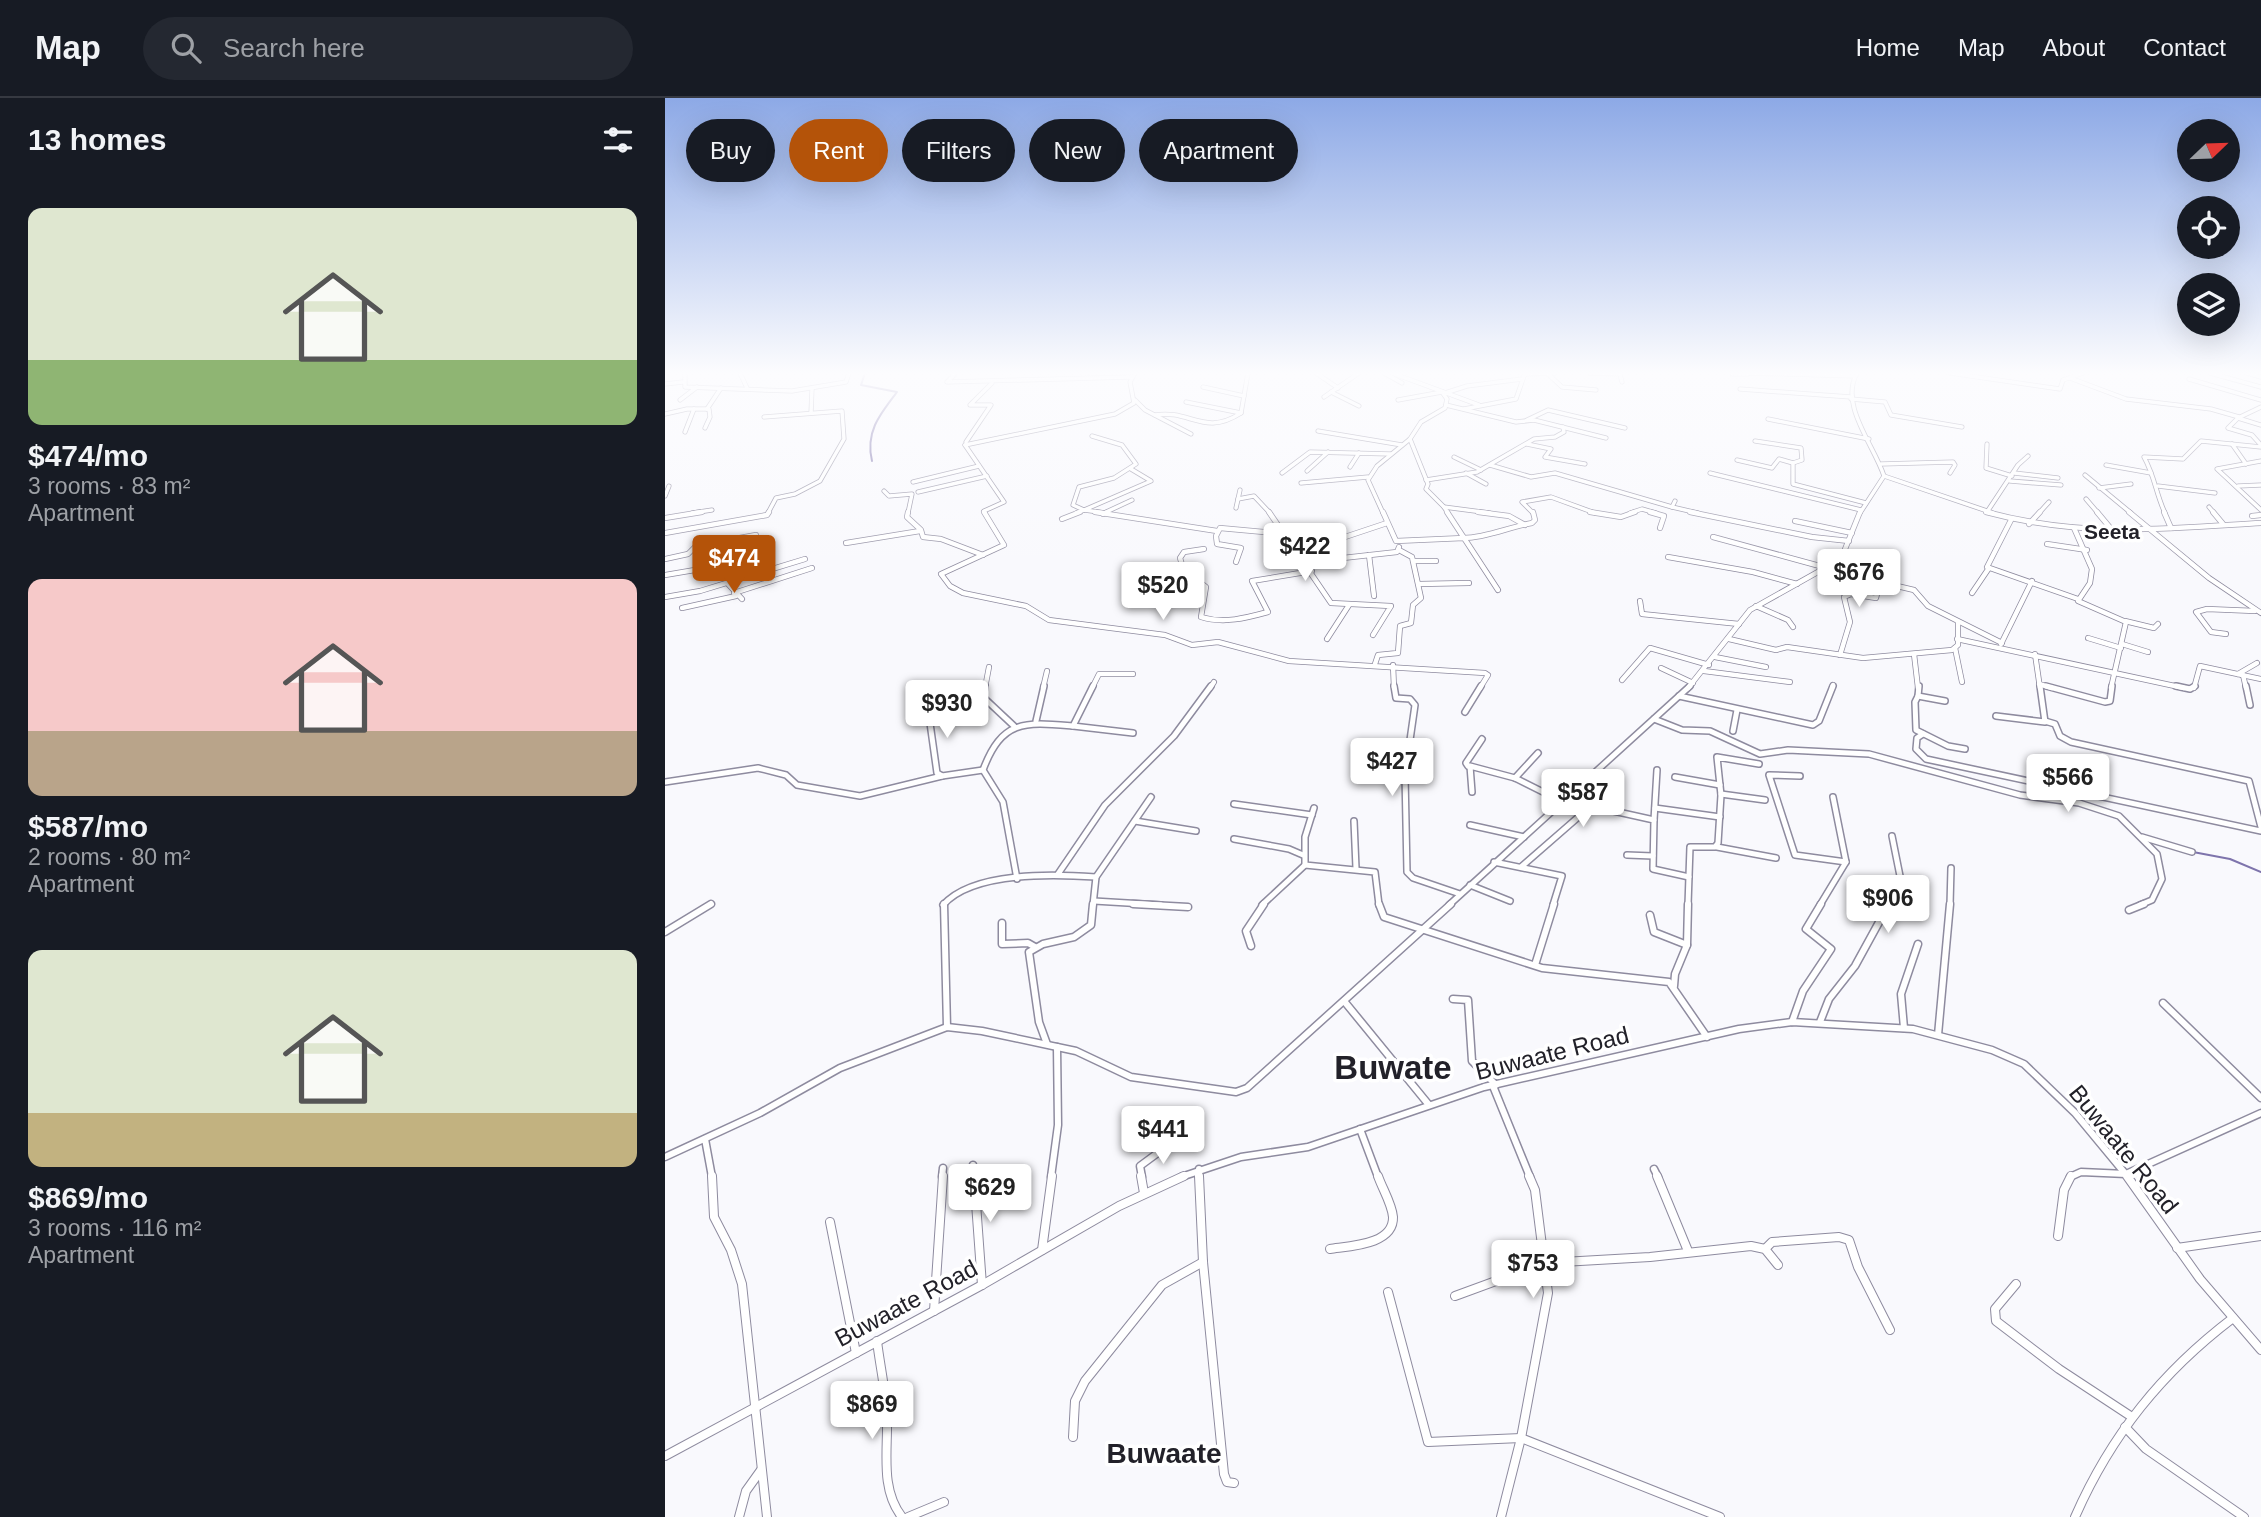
<!DOCTYPE html>
<html lang="en">
<head>
<meta charset="utf-8">
<style>
	:root { --surface:#171b24; --page:#242831; --text:#f1f3f6; --muted:#9ea1a6; --line:#363941; --accent:#b45309 }
	body { margin:0; font-family:Arial,sans-serif; background:var(--page); color:var(--text); height:100vh; display:flex; flex-direction:column; font-size:26px; white-space:nowrap }
	* { box-sizing:border-box; margin:0 }
	p { font-size:23px; color:var(--muted) }
	.icon { flex:none; width:38px; height:38px; fill:none; stroke:currentColor; stroke-width:2; stroke-linecap:round; stroke-linejoin:round }
	.map { position:relative; flex:1; overflow:hidden }
	.details { display:flex; flex-direction:column; background:var(--surface); width:665px }
	.details>* { flex:none }
	.top-card { position:absolute; left:21px; top:21px; width:665px; height:63px; display:flex; gap:14px }
	.needle { width:46px; rotate:67deg }
	.tools { position:absolute; left:1512px; top:21px; display:grid; gap:14px }
	.tools a { display:grid; place-items:center; width:63px; height:63px; border-radius:50%; background:var(--surface); box-shadow:0 7px 28px #0002; font-size:35px }
	.price { position:absolute; translate:-50% -60px; padding:0 16px; border-radius:7px; background:#fff; color:#222; font-size:23px; line-height:46px; filter:drop-shadow(0 2px 4px #0008) }
	.price::after { content:''; position:absolute; left:50%; top:42px; width:21px; height:16px; margin-left:-10px; background:inherit; clip-path:polygon(0 0,100% 0,50% 100%) }
	.price.current { background:var(--accent); color:#fff }
	ul { padding:0; list-style:none }
	li { display:grid; align-content:center; gap:14px; height:371px; padding:0 28px }
	li span { display:grid; place-items:center; height:217px; border-radius:14px; color:#555 }
	li>.icon { margin-inline-start:auto }
	span .icon { width:126px; height:126px; fill:#fffc; stroke-width:1 }
	li b { font-size:30px }
	h2 { display:flex; justify-content:space-between; align-items:center; height:84px; padding:0 28px; font-size:30px }
	.tag { padding:0 24px; border-radius:32px; background:var(--surface); box-shadow:0 7px 28px #0002; font-size:24px; line-height:63px }
	.tag.current { background:var(--accent); color:#fff }
	header { display:flex; align-items:center; gap:42px; box-sizing:border-box; height:98px; padding:0 35px; background:var(--surface); border-bottom:2px solid var(--line) }
	header strong { font-size:33px }
	nav { display:flex; gap:38px; margin-inline-start:auto; font-size:24px }
	.search { width:490px; height:63px; background:var(--page); display:flex; align-items:center; gap:18px; box-sizing:border-box; padding:0 24px; border-radius:38px; color:var(--muted); font-size:26px }
	main { display:flex; flex:1; min-height:0 }
	.map>svg:first-child { display:block }
</style>
</head>
<body>
<header>
<strong>Map</strong>
<div class="search"><svg class="icon" aria-label="search" viewBox="0 0 24 24"><circle cx="10" cy="10" r="6"/><path d="M15 15l6 6"/></svg>Search here</div>
<nav><a>Home</a><a>Map</a><a>About</a><a>Contact</a></nav>
</header>
<main>
<section class="details">
<h2>13 homes<svg class="icon" aria-label="filters" viewBox="0 0 24 24"><path d="M4 7h16M4 17h16"/><circle cx="9" cy="7" r="2"/><circle cx="15" cy="17" r="2"/></svg></h2>
<ul>
<li><span style="background:linear-gradient(#dfe7d0 70%,#8fb573 0)"><svg class="icon" aria-label="home" viewBox="0 0 24 24"><path d="M3 11l9-7 9 7M6 9v11h12V9"/></svg></span><div><b>$474/mo</b><p>3 rooms · 83 m²</p><p>Apartment</p></div></li>
<li><span style="background:linear-gradient(#f6c9c9 70%,#b9a48a 0)"><svg class="icon" aria-label="home" viewBox="0 0 24 24"><path d="M3 11l9-7 9 7M6 9v11h12V9"/></svg></span><div><b>$587/mo</b><p>2 rooms · 80 m²</p><p>Apartment</p></div></li>
<li><span style="background:linear-gradient(#dfe7d0 75%,#c2b280 0)"><svg class="icon" aria-label="home" viewBox="0 0 24 24"><path d="M3 11l9-7 9 7M6 9v11h12V9"/></svg></span><div><b>$869/mo</b><p>3 rooms · 116 m²</p><p>Apartment</p></div></li>
</ul>
</section>
<div class="map">
<svg width="1596" height="1419" viewBox="0 0 1596 1419">
	<rect width="100%" height="100%" fill="#f9f9fd"/>
	<g fill="none" stroke-linecap="round" stroke-linejoin="round">
		<g stroke="#7e74ac" stroke-width="2">
			<path d="M 200,275 L 196,287 L 232,294 C 215,316 200,334 207,363"/>
			<polyline points="1528,754 1565,761 1596,774"/>
		</g>
		<defs>
			<g id="minor-far4">
				<polyline points="20,275 20,289 127,293 181,284 184,275"/>
				<polyline points="75,275 82,290"/>
				<polyline points="651,275 673,290"/>
				<polyline points="719,275 737,285"/>
				<polyline points="727,275 814,307"/>
				<polyline points="924,275 955,276 957,284"/>
				<polyline points="1082,275 1189,278"/>
				<path d="M 1192,275 C 1174,307 1209,347 1219,378 L 1195,415"/>
				<polyline points="1285,275 1395,291 1398,282 1418,275"/>
				<polyline points="1545,275 1596,289"/>
				<polyline points="1582,275 1596,279"/>
				<polyline points="860,276 890,275"/>
				<polyline points="883,276 897,289 931,292"/>
				<polyline points="1067,276 1083,276"/>
				<polyline points="289,277 282,284 466,279"/>
				<polyline points="1405,280 1461,301 1546,311 1574,319"/>
				<polyline points="1524,281 1596,302"/>
				<polyline points="0,286 18,284"/>
				<polyline points="538,289 579,298"/>
				<polyline points="1075,291 1186,299"/>
				<polyline points="666,294 694,308"/>
				<polyline points="780,295 802,288 857,281"/>
				<polyline points="659,299 694,275"/>
				<polyline points="1186,301 1220,304 1226,317 1297,329"/>
				<polyline points="15,302 32,289"/>
				<polyline points="470,302 480,312 526,336"/>
				<polyline points="733,302 777,294"/>
				<polyline points="521,304 576,315 583,275"/>
				<polyline points="781,307 851,324 869,322 941,340"/>
				<polyline points="1596,309 1573,320 1563,330 1587,337 1596,347"/>
				<polyline points="42,311 56,290"/>
				<polyline points="799,311 851,301 860,275"/>
				<polyline points="146,315 147,290"/>
				<polyline points="0,316 22,311 44,311 45,319 40,330"/>
				<path d="M 490,317 C 525,311 539,339 576,315"/>
				<polyline points="99,319 177,313 179,341 155,383 130,396 111,400 103,415"/>
				<polyline points="1573,320 1596,327"/>
				<polyline points="1103,321 1204,341"/>
				<polyline points="862,322 883,312 960,330"/>
				<polyline points="653,333 737,347"/>
				<polyline points="20,334 29,311"/>
				<polyline points="745,341 763,386 761,391 779,409 825,415"/>
				<polyline points="1090,343 1136,350 1137,362 1128,365 1128,386 1201,405"/>
				<polyline points="301,344 326,307 305,307 327,285"/>
				<polyline points="862,346 886,351 880,359 920,366"/>
				<polyline points="1322,346 1321,370 1347,378"/>
				<polyline points="1567,346 1581,366"/>
				<polyline points="300,347 339,404 319,413 320,415"/>
				<polyline points="300,347 450,316 469,305 465,284 470,275"/>
				<polyline points="789,359 816,372"/>
				<polyline points="1072,362 1107,370 1114,361 1128,365"/>
				<polyline points="1596,363 1552,371 1596,412"/>
				<polyline points="1216,366 1288,364 1290,367 1285,375"/>
				<polyline points="825,367 866,379 890,375 1007,409"/>
				<polyline points="1441,367 1486,375"/>
				<polyline points="685,369 694,355"/>
				<polyline points="642,373 663,354"/>
				<polyline points="617,375 645,354 726,356"/>
				<polyline points="801,375 821,386"/>
				<polyline points="1045,375 1196,412"/>
				<polyline points="1349,375 1393,380"/>
				<polyline points="1420,377 1466,415"/>
				<polyline points="1219,378 1328,415"/>
				<polyline points="761,382 812,374 869,341 890,339 899,334 898,329"/>
				<polyline points="1345,383 1396,387"/>
				<polyline points="248,384 314,368"/>
				<polyline points="636,385 703,379"/>
				<polyline points="1493,388 1550,395"/>
				<polyline points="1573,388 1596,387"/>
				<polyline points="1434,390 1466,386"/>
				<polyline points="219,393 224,398 247,396 243,415"/>
				<polyline points="253,394 322,378"/>
				<polyline points="0,398 4,388"/>
				<polyline points="573,401 589,398 605,415"/>
				<polyline points="1421,401 1433,415"/>
				<polyline points="1010,403 1007,409 1033,415"/>
				<polyline points="779,409 783,415"/>
				<polyline points="1544,409 1549,415"/>
				<polyline points="571,410 575,392"/>
				<polyline points="419,412 441,415"/>
				<polyline points="419,412 486,383 466,371"/>
				<polyline points="1322,414 1353,367 1363,358"/>
				<polyline points="27,415 47,412"/>
				<polyline points="411,415 419,412 408,407 414,389 449,380 471,366 457,347 427,338"/>
				<polyline points="439,415 467,402"/>
				<polyline points="718,415 703,382 712,368 745,341 756,324 780,310 782,301 777,294"/>
				<polyline points="868,415 857,404 886,399 930,415"/>
				<polyline points="965,415 977,411 991,415"/>
				<polyline points="1374,415 1384,404"/>
				<path d="M 1500,415 C 1491,396 1490,379 1479,359 L 1518,361 L 1536,343 L 1596,349"/>
			</g>
			<g id="minor-far3">
				<polyline points="243,414 242,419 256,432 258,439 276,441 318,457"/>
				<polyline points="319,414 339,447 276,476 285,488 298,495 361,508 384,522 500,537 527,547 553,544 624,563 820,575 823,577 815,590"/>
				<polyline points="430,414 552,433"/>
				<polyline points="604,414 666,505 726,508 708,537"/>
				<polyline points="718,414 731,443 799,440 833,492"/>
				<path d="M 782,414 L 799,440 C 821,440 844,429 867,425 L 870,422 L 868,414"/>
				<polyline points="813,414 844,418 860,427"/>
				<polyline points="925,414 956,419 970,414"/>
				<polyline points="985,414 999,418 995,430"/>
				<polyline points="1025,414 1147,439 1184,443"/>
				<path d="M 1321,414 C 1417,440 1499,431 1596,425"/>
				<polyline points="1432,414 1447,432"/>
				<polyline points="1464,414 1544,480 1596,515"/>
				<polyline points="1499,414 1506,430"/>
				<polyline points="1548,414 1558,426"/>
				<polyline points="438,416 443,414"/>
				<polyline points="1587,418 1596,417"/>
				<polyline points="0,420 37,414"/>
				<polyline points="397,421 415,414"/>
				<polyline points="1346,422 1322,469 1413,501"/>
				<polyline points="1130,423 1187,435"/>
				<polyline points="1364,426 1375,414"/>
				<polyline points="1409,430 1427,471 1425,485 1413,503 1461,524 1446,590"/>
				<polyline points="0,435 102,417 104,414"/>
				<polyline points="1048,439 1162,470"/>
				<polyline points="181,445 255,433"/>
				<polyline points="1382,446 1422,452"/>
				<path d="M 539,451 L 519,454 L 515,460 L 521,480 L 531,481 L 541,489 L 536,519 C 559,526 581,520 603,514 L 587,483 L 647,473"/>
				<polyline points="1179,456 1205,467 1215,484 1249,492 1263,508 1337,545"/>
				<polyline points="704,457 709,498"/>
				<polyline points="1003,459 1088,474 1132,486"/>
				<polyline points="0,461 23,456 31,448 91,437"/>
				<polyline points="749,463 771,463"/>
				<polyline points="571,464 576,450 552,446 551,438 555,430 674,441 722,425"/>
				<polyline points="642,464 732,454 734,449"/>
				<polyline points="57,467 63,451"/>
				<polyline points="0,477 83,463"/>
				<polyline points="63,486 77,501"/>
				<polyline points="754,486 804,485"/>
				<polyline points="69,495 147,470"/>
				<polyline points="1307,495 1324,470"/>
				<polyline points="0,499 35,493 140,461"/>
				<polyline points="975,503 977,516 1074,526"/>
				<polyline points="1091,508 1123,522 1128,529"/>
				<polyline points="17,510 71,498"/>
				<polyline points="1460,523 1489,530 1493,526"/>
				<polyline points="1561,536 1546,534 1531,514 1542,511 1590,513"/>
				<polyline points="1423,540 1456,550"/>
				<polyline points="662,541 684,507"/>
				<polyline points="1064,541 1111,552 1122,549 1198,560 1287,552 1293,547 1293,524"/>
				<polyline points="1292,541 1519,590"/>
				<polyline points="1336,546 1367,483"/>
				<polyline points="1457,546 1483,554"/>
				<polyline points="1290,550 1297,584"/>
				<polyline points="1249,556 1253,590"/>
				<polyline points="1370,556 1375,590"/>
				<polyline points="1175,557 1185,524 1179,499 1186,496 1211,500 1215,484"/>
				<polyline points="1050,559 1101,569"/>
				<polyline points="710,566 713,557 733,555 735,528 746,525 748,507 756,500 747,459 734,452"/>
				<polyline points="728,567 729,590"/>
				<polyline points="996,570 1028,585"/>
				<polyline points="1039,573 1125,584"/>
				<polyline points="1573,576 1592,565"/>
				<polyline points="1578,577 1581,590"/>
				<polyline points="957,582 985,550 1044,567"/>
				<polyline points="1374,586 1387,590"/>
				<polyline points="320,590 324,569"/>
				<polyline points="378,590 382,573"/>
				<polyline points="427,590 434,576 468,576"/>
				<polyline points="545,590 549,584"/>
				<polyline points="1023,590 1085,512 1176,461 1195,414"/>
				<polyline points="1167,590 1168,587"/>
				<polyline points="1529,590 1535,568 1596,581"/>
			</g>
			<g id="minor-far2">
				<polyline points="265,588 264,618 272,675 277,678 318,672"/>
				<polyline points="320,588 318,599 349,628"/>
				<polyline points="729,588 731,600 745,601 750,607 740,677 742,774 748,780 795,796"/>
				<polyline points="1254,588 1253,598 1280,603"/>
				<polyline points="1381,588 1440,604 1445,603 1447,588"/>
				<polyline points="1511,588 1525,591 1530,588"/>
				<polyline points="1581,588 1585,607"/>
				<polyline points="1014,598 1148,627 1154,623 1168,588"/>
				<polyline points="1253,598 1250,604 1251,632 1283,648 1300,651"/>
				<polyline points="800,614 816,588"/>
				<polyline points="1331,618 1380,624 1375,588"/>
				<polyline points="989,621 1017,632 1045,633 1095,656 1123,652 1204,656 1355,697 1414,705 1454,718 1492,756 1497,781 1487,802 1475,807"/>
				<polyline points="371,623 379,588"/>
				<polyline points="1380,623 1390,626 1395,638 1406,644 1584,683 1596,729"/>
				<polyline points="408,628 468,635"/>
				<polyline points="1068,633 1072,612"/>
				<polyline points="1258,636 1252,640 1251,651 1261,661 1596,733"/>
				<polyline points="803,668 801,665 817,641"/>
				<polyline points="1135,678 1104,677 1130,757 1181,764"/>
				<polyline points="1010,679 1055,687"/>
				<polyline points="850,680 873,655"/>
				<polyline points="0,684 93,670 121,677 132,687 195,698 277,678"/>
				<polyline points="807,694 805,668 850,680 896,703"/>
				<polyline points="1056,696 1100,702"/>
				<polyline points="569,706 647,717"/>
				<polyline points="649,710 640,739 640,767 710,774 714,807"/>
				<polyline points="990,710 1055,719"/>
				<polyline points="989,722 992,672"/>
				<polyline points="470,723 531,733"/>
				<polyline points="689,723 691,770"/>
				<polyline points="805,727 859,739"/>
				<polyline points="1477,739 1527,754"/>
				<polyline points="569,741 624,751 638,757"/>
				<polyline points="1052,749 1111,760"/>
				<polyline points="962,757 988,758"/>
				<polyline points="829,764 897,778 888,807"/>
				<polyline points="856,769 926,708 989,722 988,771 1024,779"/>
				<polyline points="393,776 440,707 509,638 546,588"/>
				<path d="M 352,781 L 338,704 L 318,672 C 337,621 360,624 408,628 L 428,588"/>
				<polyline points="805,787 845,803"/>
				<polyline points="429,803 496,807"/>
				<path d="M 278,807 C 308,773 388,776 431,779"/>
				<polyline points="428,807 431,779 486,699"/>
				<polyline points="597,807 640,767"/>
				<polyline points="784,807 1025,588"/>
				<polyline points="1023,807 1025,749 1050,749 1053,745 1056,697 1052,659 1094,666"/>
				<polyline points="1155,807 1181,764 1168,699"/>
				<polyline points="1223,807 1236,783 1227,738"/>
				<polyline points="1285,807 1286,770"/>
			</g>
			<g id="minor-far1">
				<polyline points="279,806 282,929"/>
				<polyline points="468,806 523,809"/>
				<polyline points="714,806 719,819 877,870 1004,884 1042,939"/>
				<polyline points="1464,812 1479,806"/>
				<polyline points="985,817 989,834 1022,847"/>
				<polyline points="337,825 337,846 363,845 370,849"/>
				<polyline points="0,834 46,806"/>
				<polyline points="586,848 581,833 599,806"/>
				<polyline points="870,867 889,806"/>
				<polyline points="1009,888 1010,876 1022,847 1023,806"/>
				<polyline points="788,901 803,902 807,963 831,987"/>
				<polyline points="679,903 764,1007"/>
				<polyline points="1498,905 1596,1000"/>
				<polyline points="1127,924 1138,893 1166,851 1141,831 1156,806"/>
				<polyline points="1155,924 1164,901 1190,868 1224,806"/>
				<polyline points="1239,930 1236,896 1253,846"/>
				<polyline points="1273,937 1285,806"/>
				<polyline points="382,946 374,924 364,854 378,846 409,839 426,827 428,806"/>
				<polyline points="828,988 865,1079"/>
				<polyline points="695,1031 713,1079"/>
				<polyline points="40,1041 47,1079"/>
				<polyline points="0,1059 95,1015 175,970 282,929 317,933 411,953 466,979 571,994 582,990 786,806"/>
				<polyline points="308,1067 309,1079"/>
				<polyline points="534,1071 534,1079"/>
				<polyline points="989,1071 993,1079"/>
				<polyline points="277,1079 278,1070"/>
				<polyline points="386,1079 393,1027 392,949"/>
				<polyline points="477,1079 475,1068 513,1040"/>
				<polyline points="516,1079 576,1059 643,1049 819,989 1074,931 1127,924 1248,931 1327,952 1359,966 1410,1015 1463,1079"/>
				<polyline points="1405,1079 1416,1074 1461,1076 1596,1015"/>
			</g>
			<g id="minor">
				<polyline points="47,1078 49,1119 66,1152 77,1186 102,1419"/>
				<polyline points="309,1078 317,1187"/>
				<polyline points="476,1078 479,1095"/>
				<polyline points="534,1078 538,1164 559,1376 562,1384 569,1385"/>
				<polyline points="992,1078 1023,1153"/>
				<polyline points="1462,1078 1535,1181 1596,1252"/>
				<polyline points="165,1124 191,1255"/>
				<polyline points="1393,1138 1399,1092 1406,1078"/>
				<polyline points="1512,1150 1596,1138"/>
				<path d="M 665,1151 C 684,1148 729,1147 728,1119 C 727,1106 717,1090 713,1078"/>
				<polyline points="1100,1151 1107,1144 1174,1139 1184,1142 1193,1169 1225,1232"/>
				<polyline points="377,1152 387,1078"/>
				<polyline points="1351,1186 1330,1211 1331,1223 1394,1271 1467,1319"/>
				<polyline points="723,1194 763,1344 856,1340 1055,1419"/>
				<polyline points="790,1198 880,1165 985,1159 1086,1148 1100,1151 1113,1167"/>
				<polyline points="269,1213 278,1078"/>
				<path d="M 212,1243 C 215,1268 221,1294 222,1319 C 223,1353 215,1391 237,1419"/>
				<polyline points="1460,1329 1481,1351 1579,1419"/>
				<polyline points="408,1339 410,1303 420,1283 497,1187 538,1164"/>
				<polyline points="0,1358 317,1187 454,1108 519,1078"/>
				<polyline points="74,1419 81,1393 96,1372"/>
				<polyline points="243,1419 279,1404"/>
				<polyline points="836,1419 856,1340 883,1195 870,1092 864,1078"/>
				<path d="M 1410,1419 C 1446,1337 1497,1274 1568,1220"/>
			</g>
		</defs>
		<use href="#minor-far4" stroke="#8e8b9f" stroke-width="5"/>
		<use href="#minor-far3" stroke="#8e8b9f" stroke-width="6"/>
		<use href="#minor-far2" stroke="#8e8b9f" stroke-width="8"/>
		<use href="#minor-far1" stroke="#8e8b9f" stroke-width="9"/>
		<use href="#minor" stroke="#8e8b9f" stroke-width="10"/>
		<use href="#minor-far4" stroke="#fff" stroke-width="3.5"/>
		<use href="#minor-far3" stroke="#fff" stroke-width="4.5"/>
		<use href="#minor-far2" stroke="#fff" stroke-width="5"/>
		<use href="#minor-far1" stroke="#fff" stroke-width="6"/>
		<use href="#minor" stroke="#fff" stroke-width="8"/>
	</g>
	<linearGradient id="sky" x2="0" y2="1"><stop stop-color="#8da9e6"/><stop offset="0.58" stop-color="#fcfcfe"/><stop offset="1" stop-color="#fcfcfe" stop-opacity="0"/></linearGradient>
	<rect width="1596" height="474" fill="url(#sky)"/>
	<g text-anchor="middle" dominant-baseline="central" stroke-width="7" stroke-linejoin="round" paint-order="stroke">
		<g font-size="21" font-weight="bold" fill="#222129" stroke="#fff">
			<text x="1447" y="433">Seeta</text>
		</g>
		<g font-size="24" fill="#222129" stroke="#fff">
			<text transform="translate(887 955) rotate(-14)">Buwaate Road</text>
			<text transform="translate(1459 1051) rotate(51)">Buwaate Road</text>
			<text transform="translate(241 1205) rotate(-28)">Buwaate Road</text>
		</g>
		<g font-size="28" font-weight="bold" fill="#222129" stroke="#fff">
			<text x="499" y="1355">Buwaate</text>
		</g>
		<g font-size="33" font-weight="bold" fill="#222129" stroke="#fff">
			<text x="728" y="969">Buwate</text>
		</g>
	</g>
</svg>
<div class="tools">
<a><svg class="needle" viewBox="-14 -14 28 28"><path d="M0-13l5 13h-10z" fill="#e53935"/><path d="M0 13l5-13h-10z" fill="#9ea1a6"/></svg></a>
<a><svg class="icon" aria-label="locate" viewBox="0 0 24 24"><circle cx="12" cy="12" r="6"/><path d="M12 2v4M12 18v4M2 12h4M18 12h4"/></svg></a>
<a><svg class="icon" aria-label="layers" viewBox="0 0 24 24"><path d="M12 4l9 5-9 5-9-5zM3 14l9 5 9-5"/></svg></a>
</div>
<b class="price" style="left:640px;top:485px">$422</b>
<b class="price current" style="left:69px;top:497px">$474</b>
<b class="price" style="left:1194px;top:511px">$676</b>
<b class="price" style="left:498px;top:524px">$520</b>
<b class="price" style="left:282px;top:642px">$930</b>
<b class="price" style="left:727px;top:700px">$427</b>
<b class="price" style="left:1403px;top:716px">$566</b>
<b class="price" style="left:918px;top:731px">$587</b>
<b class="price" style="left:1223px;top:837px">$906</b>
<b class="price" style="left:498px;top:1068px">$441</b>
<b class="price" style="left:325px;top:1126px">$629</b>
<b class="price" style="left:868px;top:1202px">$753</b>
<b class="price" style="left:207px;top:1343px">$869</b>
<div class="top-card">
<a class="tag">Buy</a>
<a class="tag current">Rent</a>
<a class="tag">Filters</a>
<a class="tag">New</a>
<a class="tag">Apartment</a>
</div>
</div>
</main>
</body>
</html>
